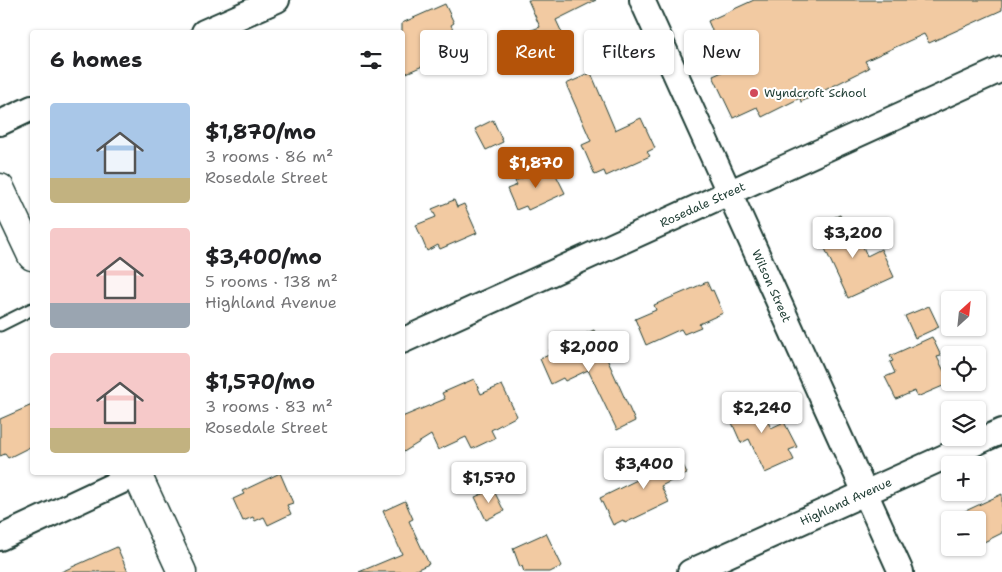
<!DOCTYPE html>
<html lang="en">
<head>
<meta charset="utf-8">
<style>
	:root { --surface:#fff; --page:#f6f6f6; --text:#202124; --muted:#757577; --accent:#b45309 }
	body { margin:0; font-family:"Shantell Sans",sans-serif; background:var(--page); color:var(--text); height:100vh; display:flex; flex-direction:column; font-size:19px; white-space:nowrap }
	* { box-sizing:border-box; margin:0 }
	p { font-size:16px; color:var(--muted) }
	.icon { flex:none; width:28px; height:28px; fill:none; stroke:currentColor; stroke-width:2; stroke-linecap:round; stroke-linejoin:round }
	.map { position:relative; flex:1; overflow:hidden }
	.side { position:absolute; left:30px; top:30px; width:375px; height:445px; display:flex; flex-direction:column; background:var(--surface); border-radius:5px; box-shadow:0 1px 4px #0004 }
	.side>* { flex:none }
	.hud { position:absolute; left:420px; top:30px; width:475px; height:45px; display:flex; gap:10px }
	.needle { width:32px; rotate:27deg }
	.buttons { position:absolute; left:941px; top:291px; display:grid; gap:10px }
	.buttons a { display:grid; place-items:center; width:45px; height:45px; border-radius:5px; background:var(--surface); box-shadow:0 1px 4px #0004; font-size:25px }
	.price { position:absolute; translate:-50% -42px; padding:0 11px; border-radius:5px; background:#fff; color:#222; font-size:16px; line-height:32px; filter:drop-shadow(0 1px 2px #0008) }
	.price::after { content:''; position:absolute; left:50%; top:30px; width:15px; height:11px; margin-left:-8px; background:inherit; clip-path:polygon(0 0,100% 0,50% 100%) }
	.price.selected { background:var(--accent); color:#fff }
	ul { padding:0; list-style:none }
	li { display:flex; align-items:center; gap:15px; height:125px; padding:0 20px }
	li span { display:grid; place-items:center; flex:none; width:140px; height:100px; border-radius:5px; color:#555 }
	li>.icon { margin-inline-start:auto }
	span .icon { width:60px; height:60px; fill:#fffc; stroke-width:1 }
	li b { font-size:21px }
	h2 { display:flex; justify-content:space-between; align-items:center; height:60px; padding:0 20px; font-size:21px }
	.chip { padding:0 18px; border-radius:5px; background:var(--surface); box-shadow:0 1px 4px #0004; font-size:18px; line-height:45px }
	.chip.selected { background:var(--accent); color:#fff }
	.map>svg:first-child { display:block }
</style>
</head>
<body>
<div class="map">
<svg width="1002" height="572" viewBox="0 0 1002 572">
	<rect width="100%" height="100%" fill="#fff"/>
	<filter id="ink" filterUnits="userSpaceOnUse"><feTurbulence type="fractalNoise" baseFrequency=".02" numOctaves="2"/><feDisplacementMap in="SourceGraphic" scale="10" xChannelSelector="R" yChannelSelector="G"/><feConvolveMatrix kernelMatrix="1 2 1 2 8 2 1 2 1" color-interpolation-filters="sRGB"/></filter>
	<g filter="url(#ink)">
		<g fill="#f2caa2" stroke="#1f3d34">
			<polygon points="528,0 596,0 556,20 570,50 544,61 529,31 540,27"/>
			<polygon points="754,0 1002,0 1002,10 929,43 924,34 865,61 869,68 801,102 800,98 762,117 757,107 733,118 713,76 729,69 708,21"/>
			<polygon points="445,4 454,23 451,25 458,39 432,50 436,57 433,59 434,61 402,75 402,23"/>
			<polygon points="591,73 615,130 641,118 655,148 647,152 650,156 606,176 604,171 595,175 582,145 591,141 566,84"/>
			<polygon points="493,120 503,142 486,150 475,129"/>
			<polygon points="551,165 565,193 528,210 526,206 516,210 507,189 517,185 515,181"/>
			<polygon points="454,200 457,207 464,204 477,233 440,249 438,245 427,251 416,225 436,217 432,209"/>
			<polygon points="840,215 845,227 853,223 867,256 881,249 894,277 848,298 820,238 828,234 823,222"/>
			<polygon points="707,282 711,291 713,290 723,313 699,324 701,327 684,334 681,329 646,345 635,319 656,310 654,305"/>
			<polygon points="929,306 939,327 915,338 905,316"/>
			<polygon points="594,330 635,421 617,430 588,370 565,381 563,378 551,384 540,359 551,354 549,350"/>
			<polygon points="932,337 941,356 937,357 950,383 917,397 915,391 896,399 885,377 895,373 890,362 893,361 890,356"/>
			<polygon points="474,379 481,394 502,385 517,416 491,430 495,438 472,449 466,437 438,450 431,435 402,453 402,417 445,399 442,393"/>
			<polygon points="754,394 771,428 784,422 797,447 789,450 794,460 765,473 749,439 741,443 725,407"/>
			<polygon points="32,405 32,446 8,458 5,454 0,456 0,419"/>
			<polygon points="677,452 687,473 661,486 669,502 625,523 623,520 613,525 600,498 639,479 635,471"/>
			<polygon points="280,473 293,503 287,505 291,514 268,525 264,517 255,521 253,517 243,521 233,499 244,494 242,491"/>
			<polygon points="493,489 504,511 486,520 475,497"/>
			<polygon points="1002,494 1002,533 978,545 978,520 955,520 960,517 959,514"/>
			<polygon points="405,501 413,519 409,521 429,564 411,572 359,572 402,554 383,511"/>
			<polygon points="546,533 562,566 550,572 524,572 522,566 520,567 513,548"/>
			<polygon points="117,547 128,572 61,572"/>
		</g>
		<g fill="none" stroke-linecap="round" stroke-linejoin="round">
			<defs>
				<polyline id="service" points="0,325 32,309"/>
				<g id="minor">
					<path id="s1" d="M 642,0 L 901,572"/>
					<polyline points="204,32 277,0"/>
					<polyline points="0,123 32,108"/>
					<path id="s2" d="M 402,341 L 1002,69"/>
					<polyline points="0,538 137,474"/>
					<path id="s3" d="M 690,572 L 1002,431"/>
				</g>
				<g id="tertiary">
					<polyline points="0,188 32,256"/>
					<polyline points="136,472 182,572"/>
				</g>
			</defs>
			<use href="#service" stroke="#1f3d34" stroke-width="15"/>
			<use href="#minor" stroke="#1f3d34" stroke-width="28"/>
			<use href="#tertiary" stroke="#1f3d34" stroke-width="31"/>
			<use href="#service" stroke="#fff" stroke-width="11"/>
			<use href="#minor" stroke="#fff" stroke-width="24"/>
			<use href="#tertiary" stroke="#fff" stroke-width="28"/>
		</g>
	</g>
	<circle fill="#d1495b" stroke="#fff" stroke-width="2" cx="754" cy="93" r="5"/>
	<g text-anchor="middle" dominant-baseline="central" stroke-width="4" stroke-linejoin="round" paint-order="stroke">
		<g font-size="12" fill="#1f3d34" stroke="#fff" text-anchor="start">
			<text x="764" y="93">Wyndcroft School</text>
		</g>
		<g font-size="12" fill="#1f3d34" stroke="#fff">
			<text stroke="none"><textPath href="#s2" startOffset="330">Rosedale Street</textPath></text>
			<text stroke="none"><textPath href="#s1" startOffset="314">Wilson Street</textPath></text>
			<text stroke="none"><textPath href="#s3" startOffset="171">Highland Avenue</textPath></text>
		</g>
	</g>
</svg>
<div class="buttons">
<a><svg class="needle" viewBox="-14 -14 28 28"><path d="M0-13l5 13h-10z" fill="#e53935"/><path d="M0 13l5-13h-10z" fill="#757577"/></svg></a>
<a><svg class="icon" aria-label="locate" viewBox="0 0 24 24"><circle cx="12" cy="12" r="6"/><path d="M12 2v4M12 18v4M2 12h4M18 12h4"/></svg></a>
<a><svg class="icon" aria-label="layers" viewBox="0 0 24 24"><path d="M12 4l9 5-9 5-9-5zM3 14l9 5 9-5"/></svg></a>
<a>+</a>
<a>−</a>
</div>
<b class="price selected" style="left:536px;top:189px">$1,870</b>
<b class="price" style="left:853px;top:259px">$3,200</b>
<b class="price" style="left:589px;top:373px">$2,000</b>
<b class="price" style="left:762px;top:434px">$2,240</b>
<b class="price" style="left:644px;top:490px">$3,400</b>
<b class="price" style="left:489px;top:504px">$1,570</b>
<div class="hud">
<a class="chip">Buy</a>
<a class="chip selected">Rent</a>
<a class="chip">Filters</a>
<a class="chip">New</a>
</div>
<section class="side">
<h2>6 homes<svg class="icon" aria-label="filters" viewBox="0 0 24 24"><path d="M4 7h16M4 17h16"/><circle cx="9" cy="7" r="2"/><circle cx="15" cy="17" r="2"/></svg></h2>
<ul>
<li><span style="background:linear-gradient(#a9c7e8 75%,#c2b280 0)"><svg class="icon" aria-label="home" viewBox="0 0 24 24"><path d="M3 11l9-7 9 7M6 9v11h12V9"/></svg></span><div><b>$1,870/mo</b><p>3 rooms · 86 m²</p><p>Rosedale Street</p></div></li>
<li><span style="background:linear-gradient(#f6c9c9 75%,#9aa5b1 0)"><svg class="icon" aria-label="home" viewBox="0 0 24 24"><path d="M3 11l9-7 9 7M6 9v11h12V9"/></svg></span><div><b>$3,400/mo</b><p>5 rooms · 138 m²</p><p>Highland Avenue</p></div></li>
<li><span style="background:linear-gradient(#f6c9c9 75%,#c2b280 0)"><svg class="icon" aria-label="home" viewBox="0 0 24 24"><path d="M3 11l9-7 9 7M6 9v11h12V9"/></svg></span><div><b>$1,570/mo</b><p>3 rooms · 83 m²</p><p>Rosedale Street</p></div></li>
</ul>
</section>
</div>
</body>
</html>
